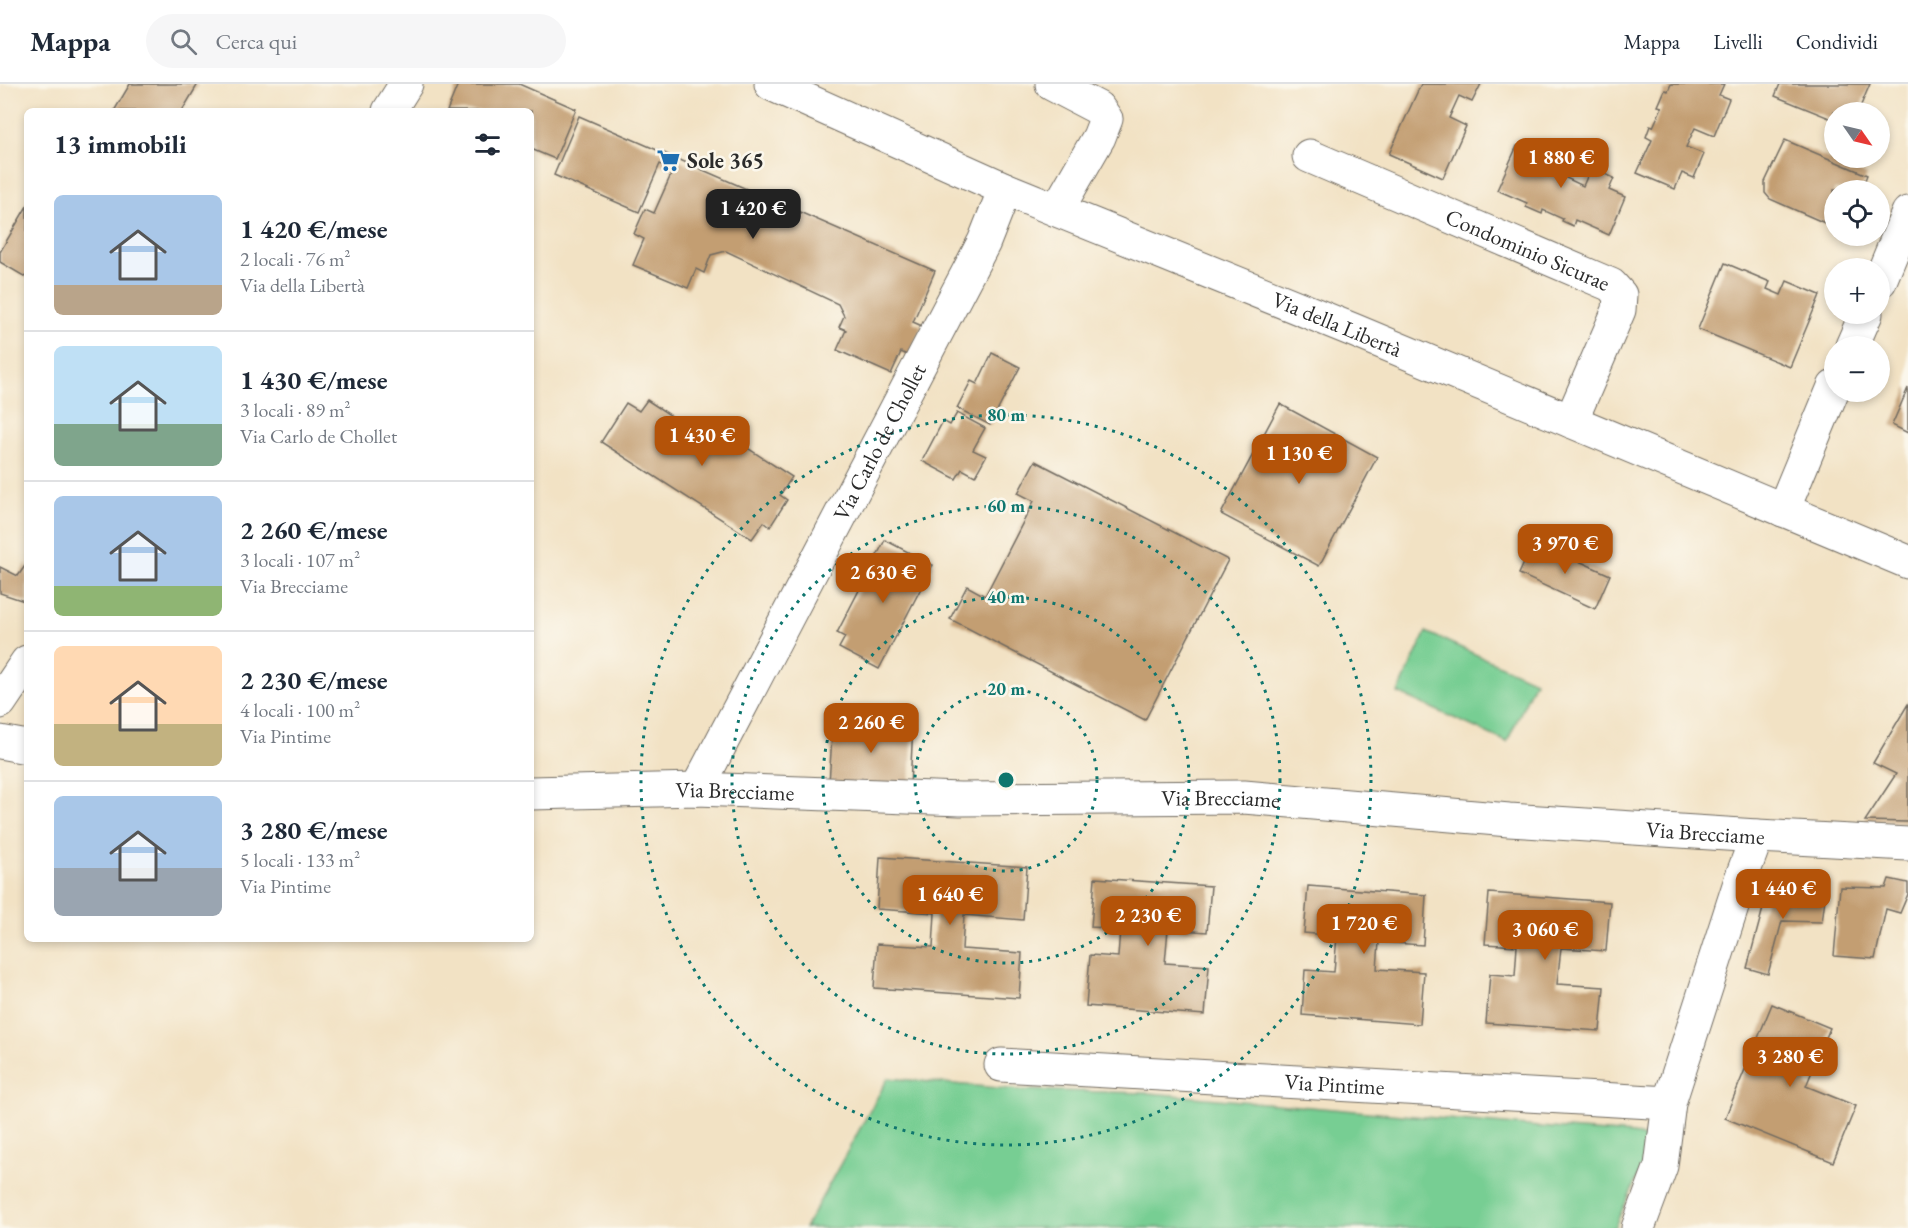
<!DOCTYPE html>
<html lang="it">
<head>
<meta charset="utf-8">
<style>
	:root { --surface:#fff; --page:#f6f6f7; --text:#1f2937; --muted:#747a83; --line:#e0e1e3; --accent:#b45309 }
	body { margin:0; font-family:"EB Garamond",serif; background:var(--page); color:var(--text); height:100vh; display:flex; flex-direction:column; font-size:22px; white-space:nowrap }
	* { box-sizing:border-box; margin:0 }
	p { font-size:20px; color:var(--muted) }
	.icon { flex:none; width:33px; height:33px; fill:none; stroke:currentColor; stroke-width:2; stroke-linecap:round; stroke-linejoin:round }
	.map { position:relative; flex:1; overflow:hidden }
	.drawer { position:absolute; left:24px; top:24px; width:510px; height:834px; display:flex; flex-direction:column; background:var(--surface); border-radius:9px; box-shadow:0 3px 9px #0003 }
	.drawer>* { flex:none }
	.needle { width:39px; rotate:124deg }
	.fabs { position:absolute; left:1824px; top:18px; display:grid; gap:12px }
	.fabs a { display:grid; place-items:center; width:66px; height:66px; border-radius:50%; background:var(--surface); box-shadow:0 3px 9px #0003; font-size:30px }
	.price { position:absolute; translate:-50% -51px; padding:0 14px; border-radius:12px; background:var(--accent); color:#fff; font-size:20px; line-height:39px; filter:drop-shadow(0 2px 3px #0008) }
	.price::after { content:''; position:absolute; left:50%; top:36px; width:18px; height:14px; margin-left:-9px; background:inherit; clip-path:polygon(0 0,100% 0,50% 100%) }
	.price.active { background:#222; color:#fff }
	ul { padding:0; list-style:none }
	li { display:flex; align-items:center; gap:18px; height:150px; padding:0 30px }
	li+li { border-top:2px solid var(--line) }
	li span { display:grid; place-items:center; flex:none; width:168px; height:120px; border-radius:9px; color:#555 }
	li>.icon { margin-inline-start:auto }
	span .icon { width:72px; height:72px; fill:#fffc; stroke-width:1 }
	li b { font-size:26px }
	h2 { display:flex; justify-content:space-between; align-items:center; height:72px; padding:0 30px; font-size:26px }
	header { display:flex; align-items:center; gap:36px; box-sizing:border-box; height:84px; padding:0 30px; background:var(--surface); border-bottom:2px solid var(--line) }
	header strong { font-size:28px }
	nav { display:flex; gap:33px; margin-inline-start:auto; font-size:21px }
	.search { width:420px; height:54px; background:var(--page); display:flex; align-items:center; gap:15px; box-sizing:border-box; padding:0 21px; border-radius:33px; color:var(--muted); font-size:22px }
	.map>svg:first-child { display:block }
</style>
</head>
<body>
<header>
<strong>Mappa</strong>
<div class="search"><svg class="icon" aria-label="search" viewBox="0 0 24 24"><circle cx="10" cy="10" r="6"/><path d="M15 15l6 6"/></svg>Cerca qui</div>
<nav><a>Mappa</a><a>Livelli</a><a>Condividi</a></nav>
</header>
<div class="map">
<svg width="1908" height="1144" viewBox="0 0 1908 1144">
	<rect width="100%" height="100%" fill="#fbf7ec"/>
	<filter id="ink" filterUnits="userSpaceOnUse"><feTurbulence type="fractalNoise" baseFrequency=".0167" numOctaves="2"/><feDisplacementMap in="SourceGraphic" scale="12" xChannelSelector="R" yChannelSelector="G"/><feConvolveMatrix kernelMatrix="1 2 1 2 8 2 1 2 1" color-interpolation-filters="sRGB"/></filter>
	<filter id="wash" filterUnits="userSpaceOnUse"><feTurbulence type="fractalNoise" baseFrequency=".008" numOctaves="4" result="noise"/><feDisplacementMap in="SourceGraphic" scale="24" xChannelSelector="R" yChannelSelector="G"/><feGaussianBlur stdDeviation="1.35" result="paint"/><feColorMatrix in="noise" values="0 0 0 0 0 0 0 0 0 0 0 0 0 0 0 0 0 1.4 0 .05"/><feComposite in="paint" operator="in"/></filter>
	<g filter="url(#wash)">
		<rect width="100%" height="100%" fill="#f2e2c4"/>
		<g fill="#77ce93" stroke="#517c5f" stroke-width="1.5">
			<polygon points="1426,548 1535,597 1507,658 1398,609"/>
			<polygon points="888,994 1020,1006 1149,1009 1539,1043 1634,1050 1654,1058 1614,1144 805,1144"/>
		</g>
		<g id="blocks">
			<g fill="#c39e72">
				<polygon points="130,0 198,0 182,27 114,27"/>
				<polygon points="458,0 519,0 576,25 555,75 531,65 531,27 447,27"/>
				<polygon points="1421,0 1481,0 1472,18 1459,12 1449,34 1466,42 1443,94 1389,70"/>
				<polygon points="1671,0 1724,0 1719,11 1729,15 1714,52 1695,44 1686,63 1704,70 1694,94 1682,89 1675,105 1637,89 1652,56 1646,53 1650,42 1653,43 1662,23 1658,22 1665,6 1668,7"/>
				<polygon points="1780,0 1870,0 1858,28 1834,28 1834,36 1775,12"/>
				<polygon points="579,32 935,187 913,238 922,242 909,272 901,268 891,290 837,266 846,246 839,243 844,232 838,220 726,167 711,171 704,189 696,185 688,204 633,181 644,155 634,150 645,125 654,129 673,86 660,80 639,128 554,91"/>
				<polygon points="1785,56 1867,91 1861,106 1834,106 1834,143 1770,115 1765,109 1765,98"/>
				<polygon points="1537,58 1572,74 1564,93 1583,102 1591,84 1614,94 1609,106 1625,113 1609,151 1575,136 1573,142 1562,137 1563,135 1543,126 1542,130 1526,123 1527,119 1497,106 1517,62 1532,69"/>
				<polygon points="27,122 27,194 0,178 0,168"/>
				<polygon points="1725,179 1770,198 1767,205 1781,211 1787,197 1820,211 1790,283 1698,245"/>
				<polygon points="992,269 1020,283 990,341 957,324 971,297 977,300"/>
				<polygon points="1908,304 1908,349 1892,341"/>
				<polygon points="647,316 709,357 717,344 792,393 780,411 787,416 770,443 764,438 752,455 601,358 626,319 639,327"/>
				<polygon points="1280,320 1377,373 1319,482 1221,430"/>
				<polygon points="957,329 985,344 973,366 986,372 975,392 962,385 956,395 922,377 943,337 950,341"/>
				<polygon points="1035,377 1228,476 1145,636 950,535 967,502 985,512 1034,417 1018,409"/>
				<polygon points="885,456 933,481 879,585 839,564 845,553 837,549"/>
				<polygon points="1534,457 1610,491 1595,525 1519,490"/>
				<polygon points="27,479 27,518 0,509 0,483 18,492"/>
				<polygon points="1908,620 1908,738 1865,737 1896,690 1873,679"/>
				<polygon points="833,636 913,640 910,703 829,700"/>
				<polygon points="880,773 1027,783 1023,836 964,831 962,865 1022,869 1019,914 874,904 877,860 933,863 935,829 877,825"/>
				<polygon points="1095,794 1211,802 1207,848 1168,845 1165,879 1209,882 1205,931 1086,922 1090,871 1118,873 1120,845 1091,843"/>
				<polygon points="1889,795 1908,799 1908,810 1900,829 1886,825 1875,875 1834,872 1840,803 1886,804"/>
				<polygon points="1308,802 1426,811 1423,861 1379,858 1377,885 1424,888 1420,940 1302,931 1305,886 1334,888 1337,852 1304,849"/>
				<polygon points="1769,802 1826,807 1822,838 1782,837 1768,890 1747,884"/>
				<polygon points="1489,809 1610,818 1606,867 1561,864 1557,900 1604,903 1600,947 1486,939 1490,890 1515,892 1517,862 1485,860"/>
				<polygon points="1772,920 1830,944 1806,1002 1856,1022 1833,1078 1725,1034"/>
			</g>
		</g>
	</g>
	<g filter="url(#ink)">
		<use href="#blocks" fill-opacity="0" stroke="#716b61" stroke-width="1.5"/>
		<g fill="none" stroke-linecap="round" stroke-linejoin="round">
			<defs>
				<g id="minor">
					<polyline points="1052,0 1098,24 1106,35 1099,53 1057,126"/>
					<polyline points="389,27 406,0"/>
					<path id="s1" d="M 1309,72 L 1611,201 L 1620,211 L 1619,226 L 1571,337"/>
					<polyline points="1880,197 1908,129"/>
					<polyline points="1852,262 1866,230"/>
					<polyline points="1783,426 1834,303"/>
					<polyline points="0,618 27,578"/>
					<polyline points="0,658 27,663"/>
					<path id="s2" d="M 697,705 L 984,158 L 1005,105"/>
					<path id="s3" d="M 531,709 L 697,705 L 960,715 L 1244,713 L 1509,736 L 1757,752 L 1908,760"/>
					<path id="s4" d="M 1001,981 L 1669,1019 L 1741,795 L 1757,752"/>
					<polyline points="1638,1144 1661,1082 1669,1019"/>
				</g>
				<g id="secondary">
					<path id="s5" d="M 771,0 L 1005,105 L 1353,246 L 1908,478"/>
				</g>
			</defs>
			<use href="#minor" stroke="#716b61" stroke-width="35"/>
			<use href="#secondary" stroke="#716b61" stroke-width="35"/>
			<use href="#minor" stroke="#fff" stroke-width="33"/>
			<use href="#secondary" stroke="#fff" stroke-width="33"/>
		</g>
	</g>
	<g fill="none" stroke="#0f766e" stroke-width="3" stroke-dasharray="3 6">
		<circle cx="1006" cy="696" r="91"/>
		<circle cx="1006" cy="696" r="183"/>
		<circle cx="1006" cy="696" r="274"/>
		<circle cx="1006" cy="696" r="365"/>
	</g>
	<defs>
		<symbol id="supermarket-bare" viewBox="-9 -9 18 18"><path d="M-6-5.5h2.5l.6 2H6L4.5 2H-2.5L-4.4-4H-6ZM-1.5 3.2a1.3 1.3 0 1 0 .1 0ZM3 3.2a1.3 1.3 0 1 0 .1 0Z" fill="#1f6fb2" stroke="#fbf7ec" stroke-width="2.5" paint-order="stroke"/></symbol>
	</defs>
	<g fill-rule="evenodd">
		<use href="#supermarket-bare" x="652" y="60" width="33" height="33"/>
	</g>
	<g text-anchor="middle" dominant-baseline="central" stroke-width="5" stroke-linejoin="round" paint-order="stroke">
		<g font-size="22" font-weight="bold" fill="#2b2b2b" stroke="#fbf7ec" text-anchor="start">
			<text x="687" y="76">Sole 365</text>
		</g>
		<g font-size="22" fill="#2b2b2b" stroke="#fbf7ec">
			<text stroke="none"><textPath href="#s1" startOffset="238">Condominio Sicurae</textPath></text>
			<text stroke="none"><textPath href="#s5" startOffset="615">Via della Libertà</textPath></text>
			<text stroke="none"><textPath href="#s2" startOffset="392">Via Carlo de Chollet</textPath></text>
			<text stroke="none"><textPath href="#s3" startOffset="204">Via Brecciame</textPath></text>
			<text stroke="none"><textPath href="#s3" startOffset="690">Via Brecciame</textPath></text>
			<text stroke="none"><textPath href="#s3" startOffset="1176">Via Brecciame</textPath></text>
			<text stroke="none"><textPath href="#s4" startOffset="334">Via Pintime</textPath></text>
		</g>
	</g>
	<circle cx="1006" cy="696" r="9" fill="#0f766e" stroke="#fbf7ec" stroke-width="3"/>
	<g font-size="18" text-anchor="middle" font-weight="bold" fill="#0f766e" stroke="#fbf7ec" stroke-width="5" stroke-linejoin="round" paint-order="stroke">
		<text x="1006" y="337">80 m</text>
		<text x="1006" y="428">60 m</text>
		<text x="1006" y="519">40 m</text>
		<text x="1006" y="611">20 m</text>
	</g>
</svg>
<div class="fabs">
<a><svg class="needle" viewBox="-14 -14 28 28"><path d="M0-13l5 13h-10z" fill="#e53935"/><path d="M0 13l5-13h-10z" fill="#747a83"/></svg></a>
<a><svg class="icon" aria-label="locate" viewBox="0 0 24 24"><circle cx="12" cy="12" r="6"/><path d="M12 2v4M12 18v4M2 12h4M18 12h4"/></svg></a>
<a>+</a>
<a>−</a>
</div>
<b class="price" style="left:1561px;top:105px">1 880 €</b>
<b class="price active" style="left:753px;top:156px">1 420 €</b>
<b class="price" style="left:702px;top:383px">1 430 €</b>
<b class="price" style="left:1299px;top:401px">1 130 €</b>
<b class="price" style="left:1565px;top:491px">3 970 €</b>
<b class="price" style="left:883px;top:520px">2 630 €</b>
<b class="price" style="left:871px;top:670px">2 260 €</b>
<b class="price" style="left:1783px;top:836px">1 440 €</b>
<b class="price" style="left:950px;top:842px">1 640 €</b>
<b class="price" style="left:1148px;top:863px">2 230 €</b>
<b class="price" style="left:1364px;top:871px">1 720 €</b>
<b class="price" style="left:1545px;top:877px">3 060 €</b>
<b class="price" style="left:1790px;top:1004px">3 280 €</b>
<section class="drawer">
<h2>13 immobili<svg class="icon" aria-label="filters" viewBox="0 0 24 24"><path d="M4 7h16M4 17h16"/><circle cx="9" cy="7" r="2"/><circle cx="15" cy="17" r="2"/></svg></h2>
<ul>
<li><span style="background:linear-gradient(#a9c7e8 75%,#b9a48a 0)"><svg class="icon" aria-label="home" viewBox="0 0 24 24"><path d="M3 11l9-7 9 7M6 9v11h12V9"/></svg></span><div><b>1 420 €/mese</b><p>2 locali · 76 m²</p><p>Via della Libertà</p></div></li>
<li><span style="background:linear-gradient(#bfe0f5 65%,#7fa58c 0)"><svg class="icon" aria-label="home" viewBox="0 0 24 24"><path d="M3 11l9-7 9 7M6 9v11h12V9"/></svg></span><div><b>1 430 €/mese</b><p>3 locali · 89 m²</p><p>Via Carlo de Chollet</p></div></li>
<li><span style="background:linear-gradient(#a9c7e8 75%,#8fb573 0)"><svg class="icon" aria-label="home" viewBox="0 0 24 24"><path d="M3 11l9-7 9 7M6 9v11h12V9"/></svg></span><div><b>2 260 €/mese</b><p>3 locali · 107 m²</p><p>Via Brecciame</p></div></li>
<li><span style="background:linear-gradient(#ffd9b3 65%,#c2b280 0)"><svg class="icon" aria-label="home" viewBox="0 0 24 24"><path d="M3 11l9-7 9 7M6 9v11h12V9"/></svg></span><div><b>2 230 €/mese</b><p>4 locali · 100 m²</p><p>Via Pintime</p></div></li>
<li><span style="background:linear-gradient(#a9c7e8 60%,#9aa5b1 0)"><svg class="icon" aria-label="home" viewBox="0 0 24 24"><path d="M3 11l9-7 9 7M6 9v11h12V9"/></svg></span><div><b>3 280 €/mese</b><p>5 locali · 133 m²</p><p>Via Pintime</p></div></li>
</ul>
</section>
</div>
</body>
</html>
